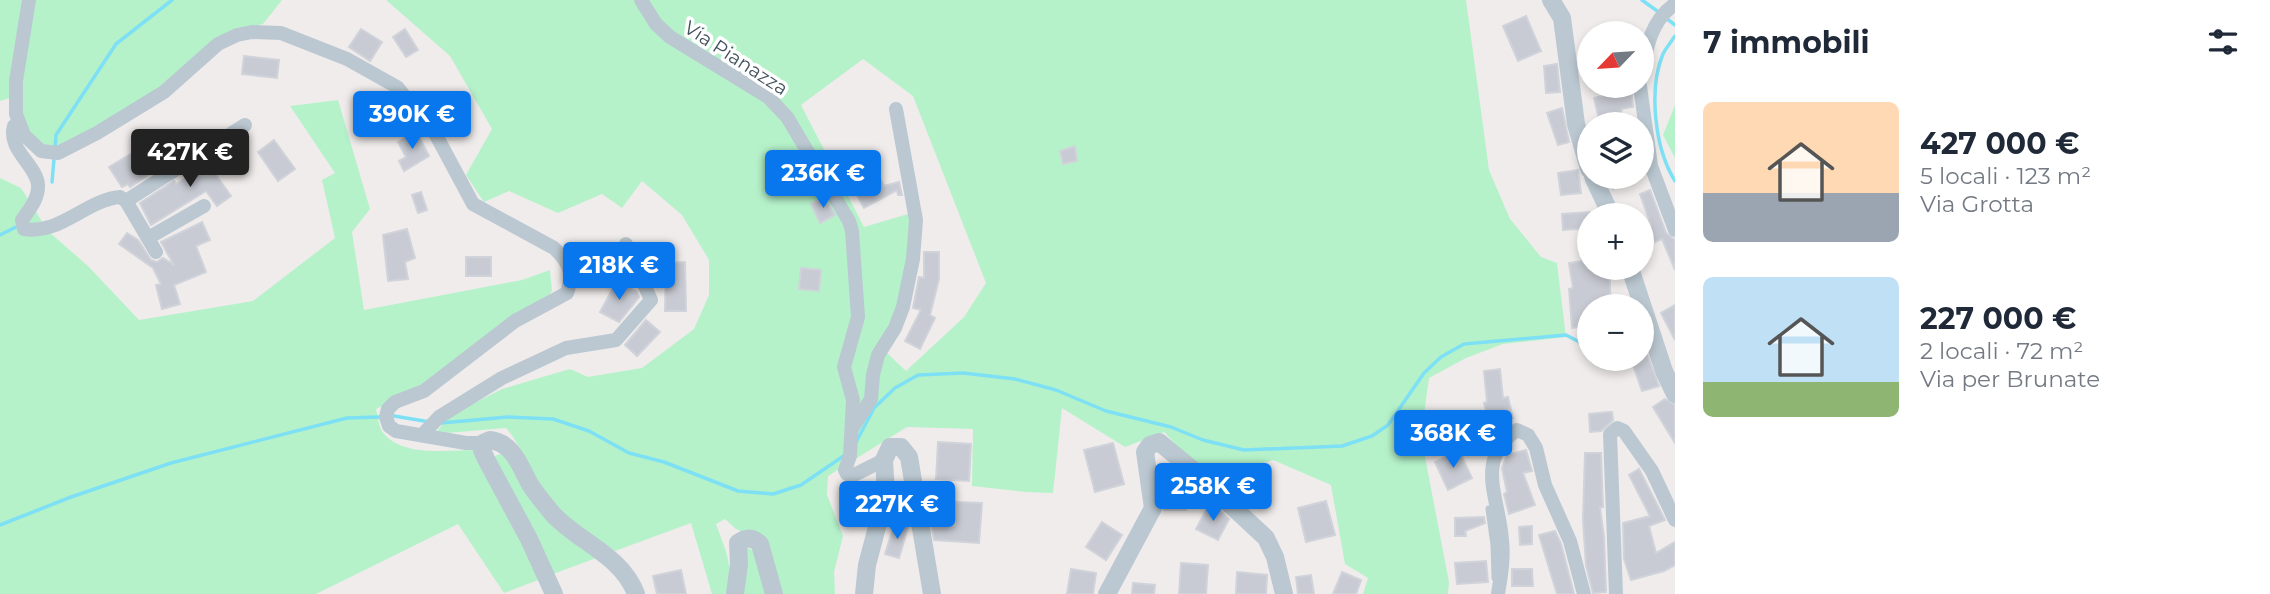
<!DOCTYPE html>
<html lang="it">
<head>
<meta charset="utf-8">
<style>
	:root { --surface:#fff; --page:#f6f6f7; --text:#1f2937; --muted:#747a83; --accent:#0876ed }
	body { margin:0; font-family:Montserrat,sans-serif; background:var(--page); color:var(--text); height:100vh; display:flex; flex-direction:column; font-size:26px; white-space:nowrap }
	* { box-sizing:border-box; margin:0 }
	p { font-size:23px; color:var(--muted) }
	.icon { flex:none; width:38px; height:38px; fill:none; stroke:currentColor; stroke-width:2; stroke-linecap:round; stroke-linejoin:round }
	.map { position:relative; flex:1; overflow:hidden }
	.side { display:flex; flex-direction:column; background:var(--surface); width:595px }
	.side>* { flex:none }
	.needle { width:46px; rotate:245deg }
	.fabs { position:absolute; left:1577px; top:21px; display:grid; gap:14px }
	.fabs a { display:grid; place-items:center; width:77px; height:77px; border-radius:50%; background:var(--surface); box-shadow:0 4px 10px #0003; font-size:35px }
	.price { position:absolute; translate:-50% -60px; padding:0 16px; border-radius:7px; background:var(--accent); color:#fff; font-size:23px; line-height:46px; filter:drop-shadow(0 2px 4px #0008) }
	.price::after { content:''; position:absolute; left:50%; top:42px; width:21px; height:16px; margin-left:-10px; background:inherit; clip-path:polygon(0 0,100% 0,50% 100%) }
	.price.selected { background:#222; color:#fff }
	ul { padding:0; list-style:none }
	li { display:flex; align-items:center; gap:21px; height:175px; padding:0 28px }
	li span { display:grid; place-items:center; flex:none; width:196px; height:140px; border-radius:10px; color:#555 }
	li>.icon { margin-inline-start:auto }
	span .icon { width:84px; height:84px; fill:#fffc; stroke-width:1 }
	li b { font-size:30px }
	h2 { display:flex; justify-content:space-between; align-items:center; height:84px; padding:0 28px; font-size:30px }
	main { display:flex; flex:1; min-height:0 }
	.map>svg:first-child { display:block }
</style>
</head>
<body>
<main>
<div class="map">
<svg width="1675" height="594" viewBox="0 0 1675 594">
	<rect width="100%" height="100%" fill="#f0ecec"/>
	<g fill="#b5f2ca" fill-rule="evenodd">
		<polygon points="0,0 25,0 10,98 0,101"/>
		<path d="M 33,0 L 282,0 L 263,24 L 235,30 L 161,88 L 68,144 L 44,148 C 40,144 34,141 32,137 C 10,103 27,38 33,0 Z"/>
		<path d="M 386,0 L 1466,0 L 1489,170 L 1510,219 L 1541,257 L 1557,263 L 1566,337 L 1503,344 L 1466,358 L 1429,378 L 1421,436 L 1449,582 L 1448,594 L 1363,594 L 1368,578 L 1345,564 L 1331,485 L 1273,460 L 1247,468 L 1241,505 L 1196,465 L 1164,432 L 1125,447 L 1062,408 L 1053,493 L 1026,492 L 972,486 L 973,429 L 907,427 L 828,476 L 827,495 L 843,536 L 834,572 L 835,594 L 777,594 L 743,532 L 736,529 L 725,519 L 716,524 C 725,549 734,566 728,594 L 712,594 L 691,523 L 615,551 C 593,536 558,518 543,494 C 529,473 523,447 506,428 L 435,434 L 449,416 L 502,389 L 570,369 L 588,377 L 642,368 L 694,329 L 709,295 L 709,260 L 682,215 L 642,181 L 622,208 L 602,194 L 558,213 L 509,191 L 484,202 L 466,175 L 492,129 L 450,56 ZM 863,59 L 913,96 L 986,283 L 964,317 L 906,371 L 886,352 L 914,231 L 915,212 L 864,227 L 801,105 Z"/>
		<path d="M 338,100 L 370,209 L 352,232 L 364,310 L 522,280 L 550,270 L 552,291 L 545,300 L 418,389 L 376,409 C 378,417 379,429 384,434 C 405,457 446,450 474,450 L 546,577 L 504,593 L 458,524 L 316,594 L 0,594 L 0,178 L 21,188 L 48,231 L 88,266 L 139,320 L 253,301 L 335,238 L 322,180 L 335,173 L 290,106 Z"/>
		<polygon points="1675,105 1675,158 1663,135"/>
		<polygon points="500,454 505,456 519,478 599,557 553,574 494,460 495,456"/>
		<polygon points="748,548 757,552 769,594 740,594 744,549"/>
	</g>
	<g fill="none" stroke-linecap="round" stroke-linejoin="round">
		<g stroke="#7ee0f4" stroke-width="3.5">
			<polyline points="1642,0 1660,13"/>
			<polyline points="1666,18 1675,25"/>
			<path d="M 1675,36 C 1671,42 1666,48 1663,54 C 1648,90 1655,149 1675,181"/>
			<polyline points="55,149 56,135 116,44 172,0"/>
			<polyline points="52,182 54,159"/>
			<polyline points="0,235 18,226"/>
			<polyline points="394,416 430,422"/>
			<polyline points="441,423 508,417 553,419 589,431 629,453 664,462 738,491 773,494 801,485 845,455"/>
			<polyline points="855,444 874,408 895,388 918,375 963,373 1015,379 1056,390 1106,411 1171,427 1203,440 1244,450 1342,446 1372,436 1388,425 1424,373 1441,357 1464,344 1566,335 1589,347"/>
			<polyline points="0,525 71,497 171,463 347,418 380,417"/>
		</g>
	</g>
	<g fill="#c8cbd3" stroke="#d0d3d9" stroke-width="2">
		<polygon points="1526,16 1541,51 1518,61 1503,26"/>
		<polygon points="361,29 382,42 370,61 349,47"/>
		<polygon points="405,29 418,50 406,57 393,37"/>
		<polygon points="244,56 279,60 277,78 242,74"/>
		<polygon points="1557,64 1560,92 1546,93 1544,66"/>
		<polygon points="1631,89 1633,107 1621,109 1623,120 1619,121 1620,124 1600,124 1594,98"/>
		<polygon points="447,93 463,115 448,127 431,105"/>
		<polygon points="1562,108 1569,142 1558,145 1547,113"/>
		<polygon points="201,131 206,139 184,152 179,145"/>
		<polygon points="416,131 429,156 404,171 399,161 406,157 398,142"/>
		<polygon points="274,140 295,169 278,181 258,152"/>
		<polygon points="152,141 160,154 145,163 151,173 130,187 128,184 122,187 109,167"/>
		<polygon points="1075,146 1077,161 1063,164 1060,151"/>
		<polygon points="225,150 234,164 216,175 231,196 217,206 206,191 151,225 140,203 174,181 176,184 197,171 195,169"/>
		<polygon points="869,158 884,186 899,182 902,195 898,195 897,190 864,208 844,172"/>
		<polygon points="1578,170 1581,193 1561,195 1558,173"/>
		<polygon points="1607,177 1637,177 1613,189"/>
		<polygon points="1650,190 1666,233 1675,240 1675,270 1662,239 1653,243 1646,228 1651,225 1640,194"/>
		<polygon points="421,192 427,210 418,213 412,195"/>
		<polygon points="824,197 835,215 820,223 811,204"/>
		<polygon points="1589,212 1589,228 1563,230 1562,214"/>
		<polygon points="202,222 210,240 196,246 206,272 174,285 180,304 162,309 156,285 161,284 153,268 119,244 127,233 138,240 151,260 157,262 163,258 174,265 161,242"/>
		<polygon points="407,229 415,258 405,262 408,279 388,281 383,235"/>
		<polygon points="924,252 939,252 939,279 930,315 935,318 920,349 905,341 921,310 913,308 919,277 924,278"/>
		<rect x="466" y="257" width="25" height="19"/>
		<polygon points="1589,260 1589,268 1609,268 1611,306 1589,306 1589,326 1572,328 1569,289 1573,288 1569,263"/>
		<polygon points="685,262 686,311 665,311 666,263"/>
		<polygon points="801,268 821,270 819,291 799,289"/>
		<polygon points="617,281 637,292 639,297 619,322 600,312"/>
		<polygon points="1675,305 1675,340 1661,313"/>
		<polygon points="646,320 660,332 637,356 625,345"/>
		<polygon points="1642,349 1645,349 1659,386 1642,391 1631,359 1642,359"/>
		<polygon points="1500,369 1503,398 1508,397 1513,418 1489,424 1484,403 1487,402 1484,371"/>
		<polygon points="1665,399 1675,405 1675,443 1653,407"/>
		<polygon points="1609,412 1612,412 1613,420 1601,431 1590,432 1589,414"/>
		<polygon points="938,442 971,444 969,481 936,479"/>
		<polygon points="1113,443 1124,484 1095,492 1084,450"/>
		<polygon points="1526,450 1532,471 1523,473 1535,505 1509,514 1504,494 1507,492 1502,468 1507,455"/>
		<polygon points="1459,451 1472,478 1448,490 1435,462"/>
		<polygon points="1585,453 1601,453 1603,507 1600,507 1604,537 1606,592 1593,593 1586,565 1583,520"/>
		<polygon points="1639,469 1665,520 1649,526 1656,553 1675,542 1675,565 1664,571 1631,580 1624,559 1623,523 1650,516 1629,475"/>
		<polygon points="1163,480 1186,480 1186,510 1164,510"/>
		<polygon points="1326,501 1335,535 1306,542 1298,508"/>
		<polygon points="956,502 982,503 979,543 934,540 932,527 955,525"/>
		<polygon points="1209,505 1219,510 1229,519 1218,540 1196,529"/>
		<polygon points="1484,517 1485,523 1465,531 1466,536 1455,536 1455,518"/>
		<polygon points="1102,522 1122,535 1106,560 1086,547"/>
		<polygon points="895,523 908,527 899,558 885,554"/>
		<polygon points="1532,526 1532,544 1520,545 1519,527"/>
		<polygon points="1555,531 1561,544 1574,594 1557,594 1539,535"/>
		<polygon points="1486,561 1488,582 1457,584 1455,563"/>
		<polygon points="1181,563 1208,565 1206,594 1179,594"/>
		<polygon points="1071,569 1096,573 1093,594 1067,594"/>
		<polygon points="1512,569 1532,569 1533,586 1512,586"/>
		<polygon points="681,570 686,594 657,594 653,576"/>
		<polygon points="1237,572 1267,575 1266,594 1236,594"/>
		<polygon points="1342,572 1361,580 1356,594 1333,594"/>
		<polygon points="1311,575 1314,594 1298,594 1296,577"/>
		<polygon points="1133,583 1155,585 1154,594 1132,594"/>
	</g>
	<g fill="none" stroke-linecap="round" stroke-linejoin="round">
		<polyline stroke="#bbc8d1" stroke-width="7" points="1489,509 1494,545 1495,578"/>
		<g stroke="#bbc8d1" stroke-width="14">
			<path d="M 29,0 L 16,81 L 16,114 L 24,135 L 41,151 L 58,153 L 97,133 L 164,92 L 218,44 L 237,35 L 252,32 L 281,33 L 347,59 L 397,87 L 436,135 L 473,204 L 554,248 C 569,262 574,274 567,293 L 515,321 L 424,391 L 395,402 L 388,409 L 386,417 L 389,426 L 396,431 L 466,443 L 483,443"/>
			<polyline points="641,0 656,24 670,37 768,97 787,117 849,221 852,231 858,317 844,367 853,400 850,456 845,470 847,474 852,476 884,460"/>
			<path d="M 1642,75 C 1646,48 1651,20 1675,4"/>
			<polyline points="1640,86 1651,166 1675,230"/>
			<path d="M 18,123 L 14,126 C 7,150 37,165 38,185 C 39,198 29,210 22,220 L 24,229 C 60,235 86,200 120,197 L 126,201 L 156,252"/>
			<polyline points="126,201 245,125"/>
			<polyline points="148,238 204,206"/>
			<polyline points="853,427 871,399 873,375 878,355 895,328 903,307 913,259 916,220 896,109"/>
			<polyline points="422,435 439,417 502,378 566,348 616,340 651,300 626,244"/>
			<path d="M 1498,594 C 1501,576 1504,558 1502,540 C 1499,497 1474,460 1517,430 L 1528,435 L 1536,448 L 1545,485 L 1570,541 L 1584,594"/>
			<polyline points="1616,594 1610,434 1617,428 1624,431 1652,471 1675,520"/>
		</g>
		<g stroke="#bbc8d1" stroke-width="18">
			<polyline points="1551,0 1562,18 1576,124 1589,169"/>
			<polyline points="1593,177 1611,215"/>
			<polyline points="1630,268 1664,371 1675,394"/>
			<path d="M 554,594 L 529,539 L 486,459 L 482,450 L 483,443 L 490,440 C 514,443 520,467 531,486 C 537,495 544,503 551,512 C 577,542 621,554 636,594"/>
			<path d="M 735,594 L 739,564 L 738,543 C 746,537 753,537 760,544 L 774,594"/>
			<polyline points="864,594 867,565 886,493 884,460 890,447 901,447 909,457 932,594"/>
			<polyline points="1107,594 1153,508 1145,452 1150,445 1159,442 1193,470 1266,538 1275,557 1284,594"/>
		</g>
	</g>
	<g text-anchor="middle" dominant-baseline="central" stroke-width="7" stroke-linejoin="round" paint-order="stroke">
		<g font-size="19" fill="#43515c" stroke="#fff">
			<text transform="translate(736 58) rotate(33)">Via Pianazza</text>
		</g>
	</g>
</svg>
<div class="fabs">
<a><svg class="needle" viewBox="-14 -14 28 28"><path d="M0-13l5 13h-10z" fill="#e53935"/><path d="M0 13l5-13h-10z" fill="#747a83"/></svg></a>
<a><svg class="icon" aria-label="layers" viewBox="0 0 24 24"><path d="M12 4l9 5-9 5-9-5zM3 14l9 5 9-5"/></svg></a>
<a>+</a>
<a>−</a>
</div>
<b class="price" style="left:412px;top:151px">390K €</b>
<b class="price selected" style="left:190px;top:189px">427K €</b>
<b class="price" style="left:823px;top:210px">236K €</b>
<b class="price" style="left:619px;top:302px">218K €</b>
<b class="price" style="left:1453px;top:470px">368K €</b>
<b class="price" style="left:1213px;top:523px">258K €</b>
<b class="price" style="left:897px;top:541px">227K €</b>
</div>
<section class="side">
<h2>7 immobili<svg class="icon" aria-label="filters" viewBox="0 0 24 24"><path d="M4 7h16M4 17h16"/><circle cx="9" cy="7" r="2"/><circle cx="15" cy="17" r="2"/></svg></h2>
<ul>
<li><span style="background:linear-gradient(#ffd9b3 65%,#9aa5b1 0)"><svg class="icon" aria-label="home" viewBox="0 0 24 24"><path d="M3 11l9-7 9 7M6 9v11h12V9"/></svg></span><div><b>427 000 €</b><p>5 locali · 123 m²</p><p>Via Grotta</p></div></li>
<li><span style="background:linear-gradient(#bfe0f5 75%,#8fb573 0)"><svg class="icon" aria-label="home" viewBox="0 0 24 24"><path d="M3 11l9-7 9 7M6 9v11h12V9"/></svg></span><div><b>227 000 €</b><p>2 locali · 72 m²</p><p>Via per Brunate</p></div></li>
</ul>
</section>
</main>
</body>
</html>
